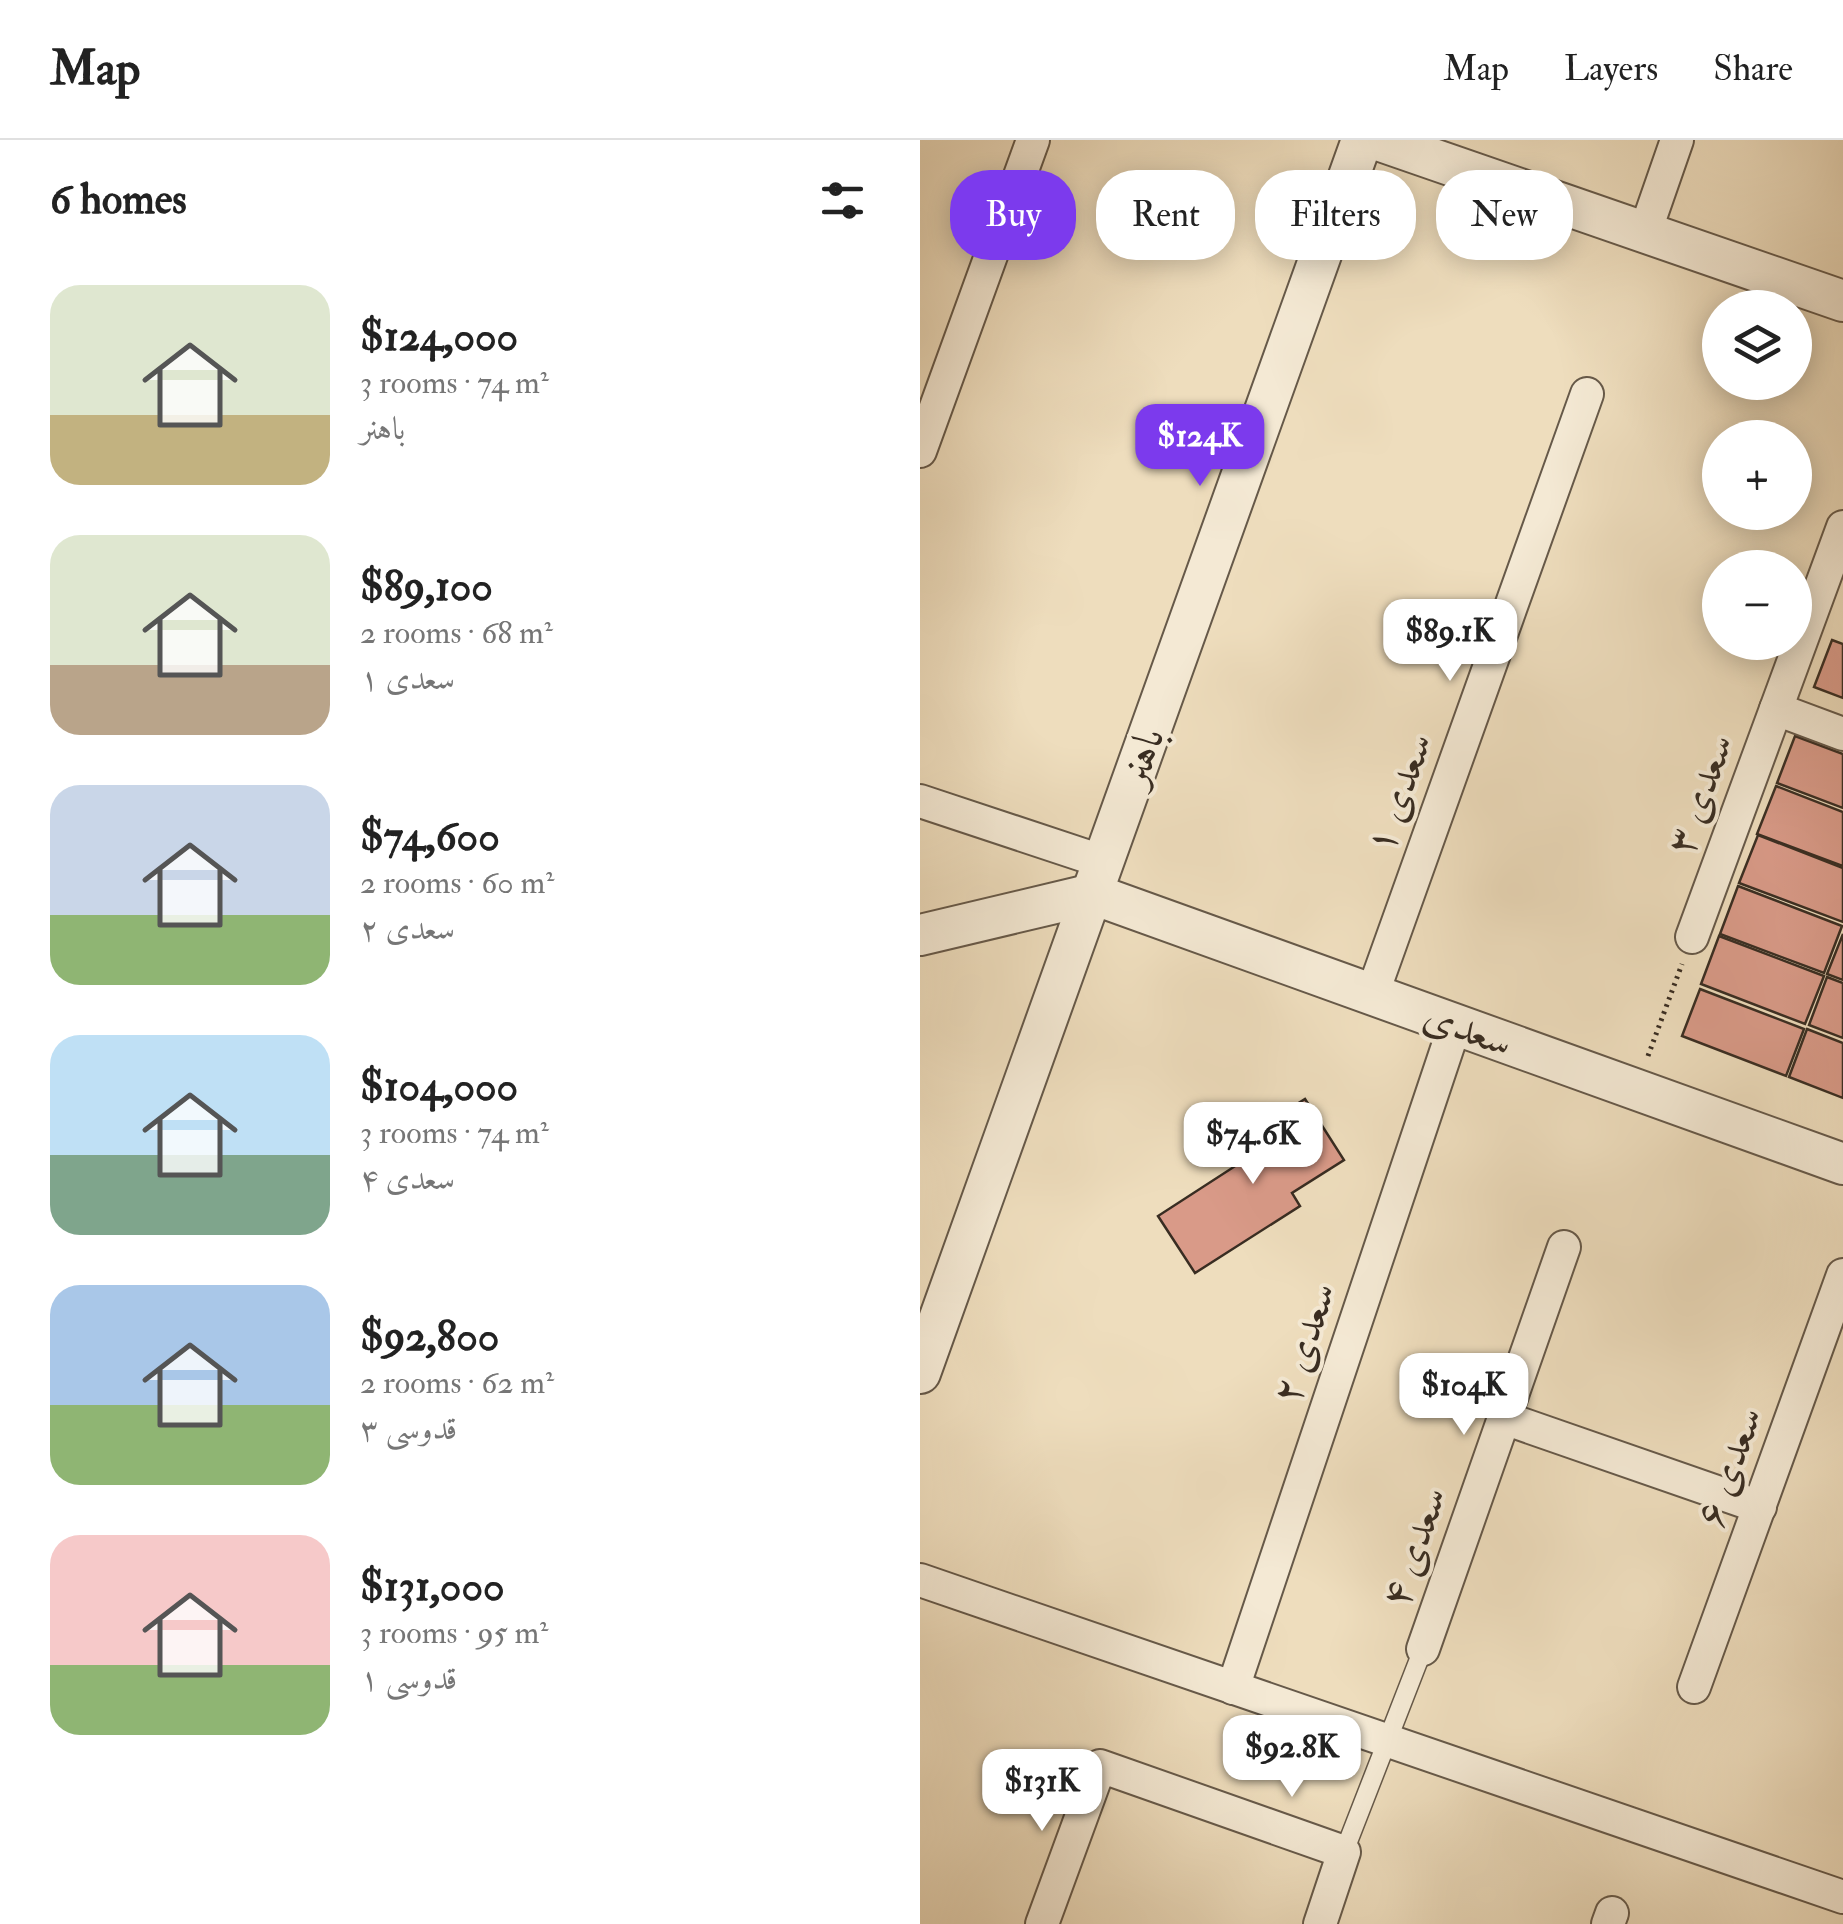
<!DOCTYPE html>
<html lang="en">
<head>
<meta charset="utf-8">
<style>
	:root { --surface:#fff; --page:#f2f2f2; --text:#222; --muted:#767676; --line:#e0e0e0; --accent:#7c3aed }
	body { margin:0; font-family:"IM FELL Double Pica",Amiri,serif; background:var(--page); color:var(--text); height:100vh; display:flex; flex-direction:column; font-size:38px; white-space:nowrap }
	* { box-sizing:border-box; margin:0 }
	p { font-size:32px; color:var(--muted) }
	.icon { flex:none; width:55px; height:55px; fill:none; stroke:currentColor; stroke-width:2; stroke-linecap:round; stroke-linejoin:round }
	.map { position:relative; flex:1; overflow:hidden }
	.side { display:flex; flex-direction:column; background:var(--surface); width:920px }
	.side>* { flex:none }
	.banner { position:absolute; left:30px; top:30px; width:742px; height:90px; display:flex; gap:20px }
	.controls { position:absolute; left:782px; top:150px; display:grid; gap:20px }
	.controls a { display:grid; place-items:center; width:110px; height:110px; border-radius:50%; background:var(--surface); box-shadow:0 5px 25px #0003; font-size:50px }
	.price { position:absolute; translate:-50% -85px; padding:0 22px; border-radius:20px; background:#fff; color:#222; font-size:32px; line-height:65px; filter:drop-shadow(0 2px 5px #0008) }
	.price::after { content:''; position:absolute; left:50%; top:60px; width:30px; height:22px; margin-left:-15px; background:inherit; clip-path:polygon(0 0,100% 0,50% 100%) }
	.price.active { background:var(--accent); color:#fff }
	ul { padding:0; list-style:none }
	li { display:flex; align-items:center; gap:30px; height:250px; padding:0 50px }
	li span { display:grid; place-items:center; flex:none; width:280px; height:200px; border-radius:30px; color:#555 }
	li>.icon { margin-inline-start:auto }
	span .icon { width:120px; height:120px; fill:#fffc; stroke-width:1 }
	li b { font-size:42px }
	h2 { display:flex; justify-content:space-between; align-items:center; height:120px; padding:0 50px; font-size:42px }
	.pill { padding:0 35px; border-radius:40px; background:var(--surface); box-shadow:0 5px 25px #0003; font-size:35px; line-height:90px }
	.pill.active { background:var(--accent); color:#fff }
	header { display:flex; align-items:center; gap:60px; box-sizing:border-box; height:140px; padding:0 50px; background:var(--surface); border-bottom:2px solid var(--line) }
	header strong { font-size:48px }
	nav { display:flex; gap:55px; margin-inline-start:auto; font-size:35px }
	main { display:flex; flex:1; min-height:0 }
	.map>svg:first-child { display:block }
</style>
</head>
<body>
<header>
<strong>Map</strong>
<nav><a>Map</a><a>Layers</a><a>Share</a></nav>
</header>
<main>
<section class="side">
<h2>6 homes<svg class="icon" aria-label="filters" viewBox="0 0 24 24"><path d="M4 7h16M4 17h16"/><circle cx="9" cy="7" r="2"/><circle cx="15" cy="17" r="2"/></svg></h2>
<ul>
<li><span style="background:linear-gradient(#dfe7d0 65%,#c2b280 0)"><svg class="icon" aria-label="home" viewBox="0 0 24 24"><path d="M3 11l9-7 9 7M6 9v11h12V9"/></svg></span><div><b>$124,000</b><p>3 rooms · 74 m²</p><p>باهنر</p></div></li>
<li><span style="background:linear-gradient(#dfe7d0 65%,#b9a48a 0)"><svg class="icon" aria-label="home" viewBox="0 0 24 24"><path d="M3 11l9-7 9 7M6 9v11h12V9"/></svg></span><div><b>$89,100</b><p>2 rooms · 68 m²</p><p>سعدی ۱</p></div></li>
<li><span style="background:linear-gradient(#c9d6e8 65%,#8fb573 0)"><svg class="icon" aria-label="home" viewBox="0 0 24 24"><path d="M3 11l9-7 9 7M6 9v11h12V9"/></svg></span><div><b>$74,600</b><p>2 rooms · 60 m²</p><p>سعدی ۲</p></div></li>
<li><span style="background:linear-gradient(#bfe0f5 60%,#7fa58c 0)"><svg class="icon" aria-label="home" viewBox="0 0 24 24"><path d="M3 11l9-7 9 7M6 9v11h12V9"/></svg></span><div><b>$104,000</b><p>3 rooms · 74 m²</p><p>سعدی ۴</p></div></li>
<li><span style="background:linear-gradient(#a9c7e8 60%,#8fb573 0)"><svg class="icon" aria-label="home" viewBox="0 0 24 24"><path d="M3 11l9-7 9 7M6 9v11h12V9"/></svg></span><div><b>$92,800</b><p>2 rooms · 62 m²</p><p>قدوسی ۳</p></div></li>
<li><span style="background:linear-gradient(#f6c9c9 65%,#8fb573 0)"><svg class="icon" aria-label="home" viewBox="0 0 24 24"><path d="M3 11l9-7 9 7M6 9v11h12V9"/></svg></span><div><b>$131,000</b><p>3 rooms · 95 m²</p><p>قدوسی ۱</p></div></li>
</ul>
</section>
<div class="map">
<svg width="923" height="1784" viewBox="0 0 923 1784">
	<rect width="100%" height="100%" fill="#eeddbd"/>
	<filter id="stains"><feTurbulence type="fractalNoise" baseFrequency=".002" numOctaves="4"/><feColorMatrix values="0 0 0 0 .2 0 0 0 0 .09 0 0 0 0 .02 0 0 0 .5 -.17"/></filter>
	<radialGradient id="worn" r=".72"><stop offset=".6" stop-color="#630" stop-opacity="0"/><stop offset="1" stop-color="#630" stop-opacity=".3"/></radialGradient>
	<g fill="#d99a88" stroke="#392d22" stroke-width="2.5">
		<polygon points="912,500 923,504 923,558 894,547"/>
		<polygon points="875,596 923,614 923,668 857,643"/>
		<polygon points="856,646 923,672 923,726 837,694"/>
		<polygon points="838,695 923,728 923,782 819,743"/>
		<polygon points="818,746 922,786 904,833 800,794"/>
		<polygon points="923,794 923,840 907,834"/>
		<polygon points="799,796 904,836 885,884 781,844"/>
		<polygon points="907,837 923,843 923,898 889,885"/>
		<polygon points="780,849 884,889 866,936 762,896"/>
		<polygon points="887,889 923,903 923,958 869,937"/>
		<polygon points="385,959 424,1020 372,1053 380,1066 275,1133 238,1076 323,1021 312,1005"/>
	</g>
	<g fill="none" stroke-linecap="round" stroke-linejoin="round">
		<defs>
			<polyline id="service" points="424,1712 503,1509"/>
			<g id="minor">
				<polyline points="724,95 757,0"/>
				<polyline points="0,311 113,0"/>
				<polyline points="856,569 923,594"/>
				<polyline points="0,661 184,722"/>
				<polyline points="772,797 923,387"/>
				<polyline points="452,855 667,254"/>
				<polyline points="584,1278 840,1367"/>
				<polyline points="0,1440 923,1757"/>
				<polyline points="503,1509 644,1107"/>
				<polyline points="774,1547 923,1135"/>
				<polyline points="313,1548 535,885"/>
				<polyline points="122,1784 180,1626 424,1712 400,1784"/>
				<polyline points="688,1784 692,1773"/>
			</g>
			<g id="tertiary">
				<polyline points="458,0 923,161"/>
				<polyline points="0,795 173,754 923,1024"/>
				<polyline points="0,1233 442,0"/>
			</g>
		</defs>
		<use href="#service" stroke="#665949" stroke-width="21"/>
		<use href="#minor" stroke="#665949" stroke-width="36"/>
		<use href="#tertiary" stroke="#665949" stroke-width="44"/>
		<polyline stroke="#392d22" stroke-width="5" stroke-dasharray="2.5 5" stroke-linecap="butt" points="728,916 762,824"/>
		<use href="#service" stroke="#f4e9d4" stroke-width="18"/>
		<use href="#minor" stroke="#f4e9d4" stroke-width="32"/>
		<use href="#tertiary" stroke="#f4e9d4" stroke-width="40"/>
	</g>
	<g text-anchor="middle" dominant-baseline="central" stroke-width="8" stroke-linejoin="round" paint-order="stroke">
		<g font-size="42" fill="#392d22" stroke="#f4e9d4">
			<text transform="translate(222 617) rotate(-70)">باهنر</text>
			<text transform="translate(479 653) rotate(-70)">سعدی ۱</text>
			<text transform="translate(780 654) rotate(-70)">سعدی ۳</text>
			<text transform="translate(548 889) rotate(20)">سعدی</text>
			<text transform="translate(384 1203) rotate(-72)">سعدی ۲</text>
			<text transform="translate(809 1327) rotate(-70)">سعدی ۶</text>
			<text transform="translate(494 1407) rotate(-71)">سعدی ۴</text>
		</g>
	</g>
	<rect width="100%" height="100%" filter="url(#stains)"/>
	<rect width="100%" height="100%" fill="url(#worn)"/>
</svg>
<div class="controls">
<a><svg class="icon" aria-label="layers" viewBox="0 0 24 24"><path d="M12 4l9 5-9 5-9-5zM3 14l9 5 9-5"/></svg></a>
<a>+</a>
<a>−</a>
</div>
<b class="price active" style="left:280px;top:349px">$124K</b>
<b class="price" style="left:530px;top:544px">$89.1K</b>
<b class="price" style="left:333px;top:1047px">$74.6K</b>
<b class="price" style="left:544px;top:1298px">$104K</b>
<b class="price" style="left:372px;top:1660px">$92.8K</b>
<b class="price" style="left:122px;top:1694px">$131K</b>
<div class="banner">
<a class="pill active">Buy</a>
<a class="pill">Rent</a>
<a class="pill">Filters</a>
<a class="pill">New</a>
</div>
</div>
</main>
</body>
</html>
